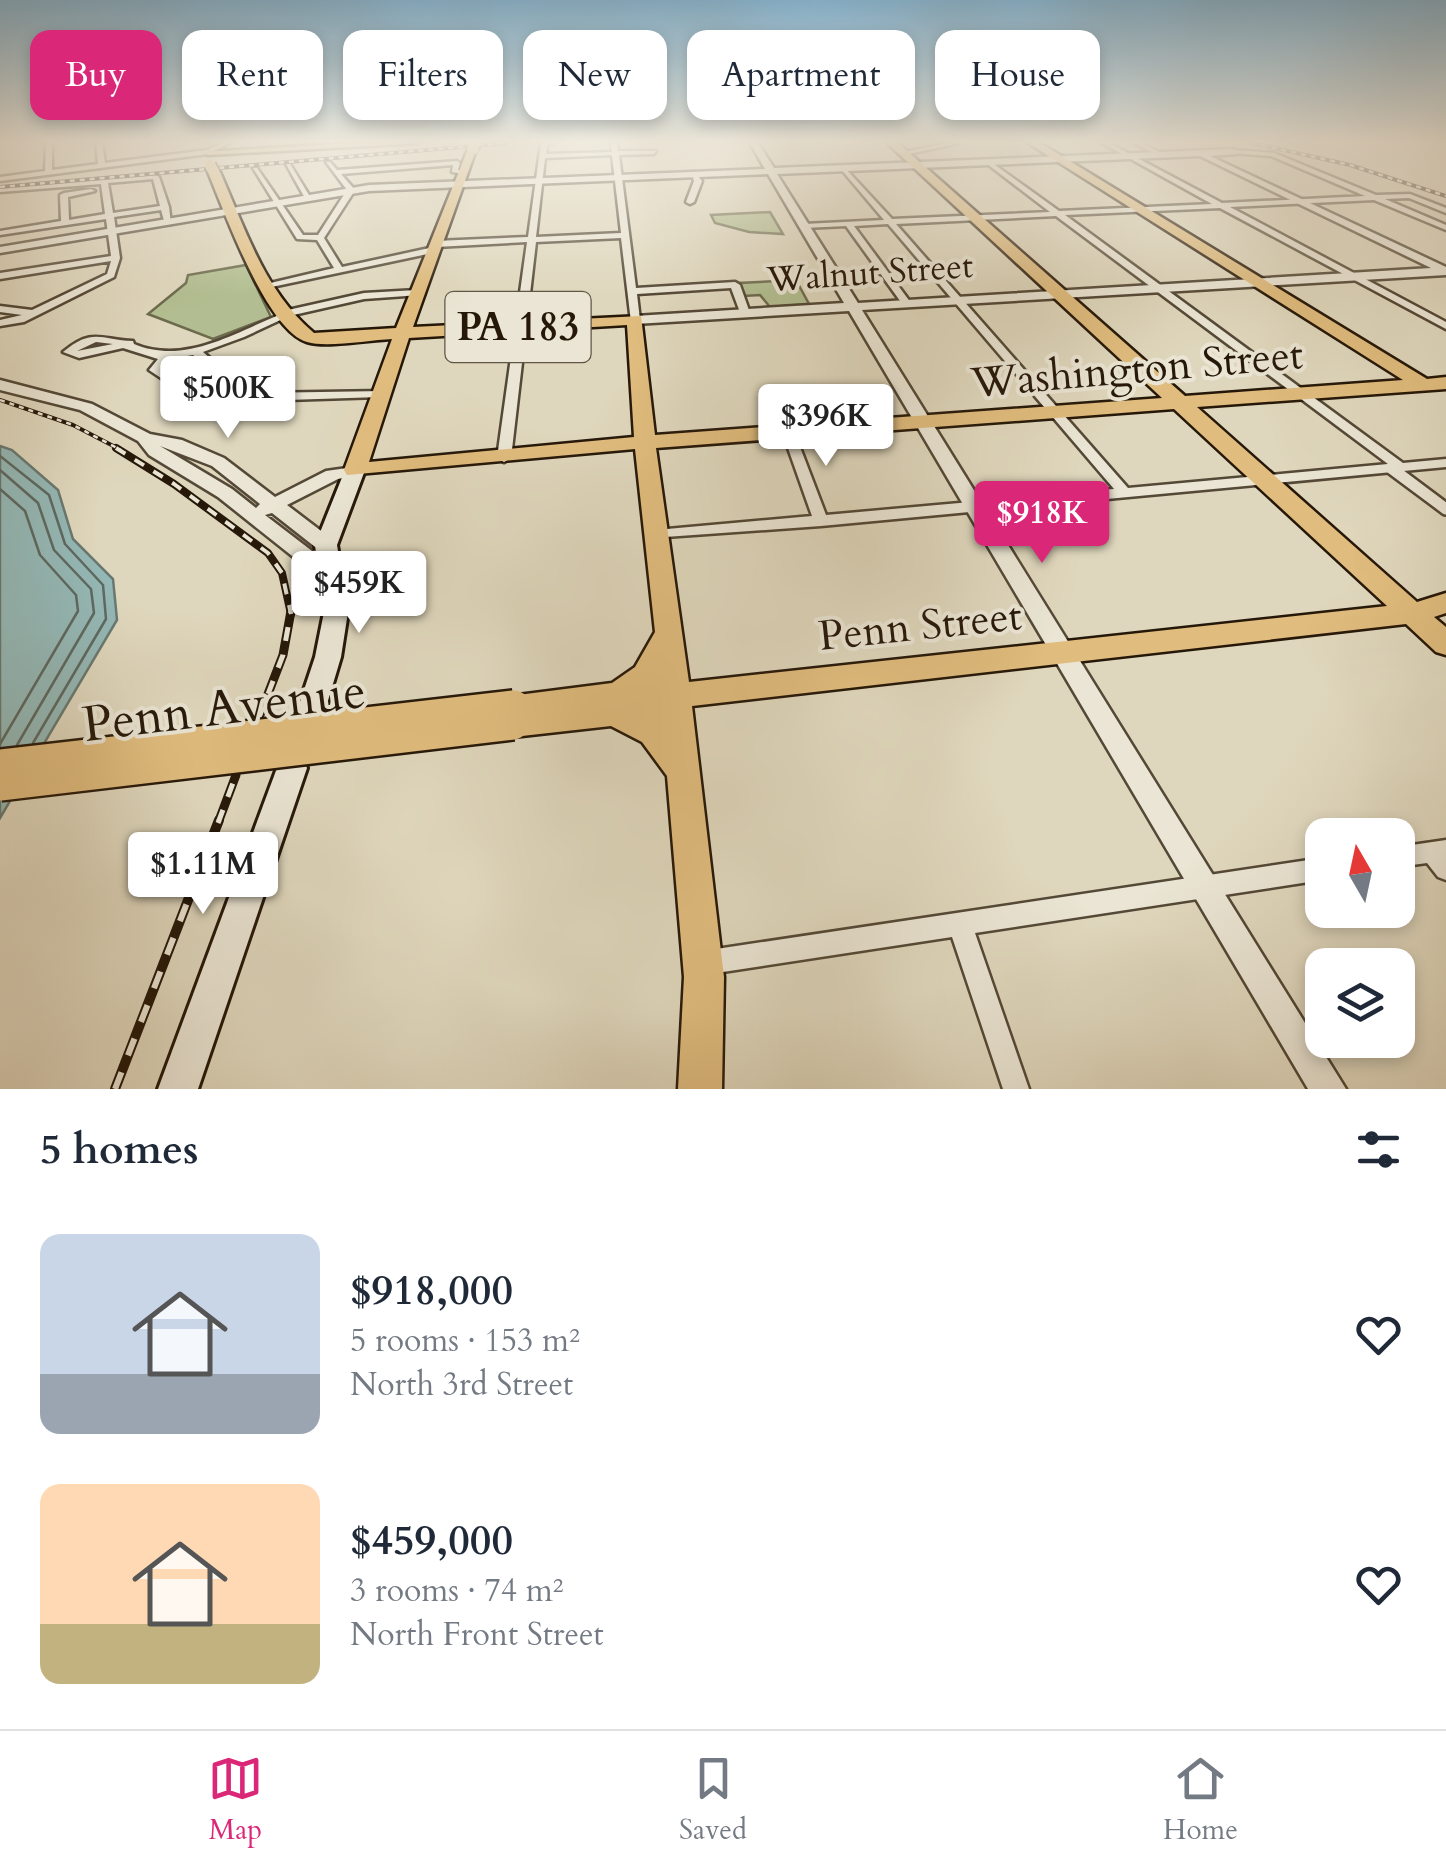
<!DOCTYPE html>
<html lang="en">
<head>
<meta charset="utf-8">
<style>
	:root { --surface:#fff; --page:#f6f6f7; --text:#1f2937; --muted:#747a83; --line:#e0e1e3; --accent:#db2777 }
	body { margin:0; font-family:Cardo,serif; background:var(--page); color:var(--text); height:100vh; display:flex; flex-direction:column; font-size:38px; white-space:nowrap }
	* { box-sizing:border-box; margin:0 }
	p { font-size:32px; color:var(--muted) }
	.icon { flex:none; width:55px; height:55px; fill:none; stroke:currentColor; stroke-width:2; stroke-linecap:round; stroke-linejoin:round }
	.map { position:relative; height:1089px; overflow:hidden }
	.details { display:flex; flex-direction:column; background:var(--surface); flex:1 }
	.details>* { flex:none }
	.banner { position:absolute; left:30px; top:30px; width:1388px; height:90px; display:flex; gap:20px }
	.needle { width:65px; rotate:351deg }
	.controls { position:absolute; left:1305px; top:818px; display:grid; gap:20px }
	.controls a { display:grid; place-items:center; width:110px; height:110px; border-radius:20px; background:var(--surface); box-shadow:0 5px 15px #0003; font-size:50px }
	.price { position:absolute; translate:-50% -85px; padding:0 22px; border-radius:10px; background:#fff; color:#222; font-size:32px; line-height:65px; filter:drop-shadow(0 2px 5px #0008) }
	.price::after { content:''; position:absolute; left:50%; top:60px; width:30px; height:22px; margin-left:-15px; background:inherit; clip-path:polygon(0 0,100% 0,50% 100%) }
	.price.current { background:var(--accent); color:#fff }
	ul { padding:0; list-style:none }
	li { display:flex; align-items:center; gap:30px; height:250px; padding:0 40px }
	li span { display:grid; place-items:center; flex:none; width:280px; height:200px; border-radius:20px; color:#555 }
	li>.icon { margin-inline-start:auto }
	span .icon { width:120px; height:120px; fill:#fffc; stroke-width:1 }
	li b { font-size:42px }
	h2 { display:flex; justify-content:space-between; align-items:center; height:120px; padding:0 40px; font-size:42px }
	.chip { padding:0 35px; border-radius:20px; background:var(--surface); box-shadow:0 5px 15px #0003; font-size:35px; line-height:90px }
	.chip.current { background:var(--accent); color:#fff }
	.menu { display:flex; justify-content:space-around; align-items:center; height:140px; border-top:2px solid var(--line); background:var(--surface); font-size:28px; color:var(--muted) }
	.menu a { display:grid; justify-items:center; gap:5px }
	.menu .current { color:var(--accent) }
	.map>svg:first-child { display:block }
</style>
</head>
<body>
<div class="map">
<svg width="1446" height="1089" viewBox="0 0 1446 1089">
	<rect width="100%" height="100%" fill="#dfd7bd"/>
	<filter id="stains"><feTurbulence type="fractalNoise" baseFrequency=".002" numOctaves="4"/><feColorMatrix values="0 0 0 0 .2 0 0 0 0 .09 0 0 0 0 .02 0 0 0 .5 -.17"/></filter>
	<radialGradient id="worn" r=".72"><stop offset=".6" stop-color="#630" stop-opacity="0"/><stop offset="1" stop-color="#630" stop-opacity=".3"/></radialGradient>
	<g fill="#b2be91" stroke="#6c6b4d" stroke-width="2.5">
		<polygon points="770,212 783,234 749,232 715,223 711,215"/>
		<polygon points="246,265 271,317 213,339 148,314 186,283 188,275"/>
		<polygon points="796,280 809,304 770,307 760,295 744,296 739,283"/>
	</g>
	<polygon fill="#94b8b6" stroke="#687871" stroke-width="2.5" points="0,446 12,450 58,490 73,539 113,579 117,620 0,818"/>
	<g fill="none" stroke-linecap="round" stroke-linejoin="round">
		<g stroke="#5d6860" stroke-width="2.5">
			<polyline points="0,456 49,495 65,544 103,585 106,619 33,743"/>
			<polyline points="0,470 38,503 54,550 91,589 94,613 17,745"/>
			<polyline points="0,489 25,511 40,555 76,595 78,611 0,744"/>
		</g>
		<defs>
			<polyline id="pedestrian" points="1391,468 1446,509"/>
			<g id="minor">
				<polygon points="46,143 52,143 52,170 98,164 96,143 102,143 105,163 207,150 223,143 230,143 208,154 0,181 0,177 45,171"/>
				<path d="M 541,143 L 552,143 L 547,145 L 546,154 L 612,152 L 611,143 L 617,143 L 618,151 L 656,151 L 654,154 L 619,155 L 636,288 L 735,282 L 740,285 L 750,313 L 741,315 L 731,288 L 637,294 L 640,320 L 631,322 L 621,238 L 536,242 L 511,458 L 504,462 L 497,458 L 527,242 L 436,247 L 432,244 L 436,241 L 528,237 ZM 612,155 L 621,233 L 536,237 L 545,158 Z"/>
				<polygon points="948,143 959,143 904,155 901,153"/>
				<path d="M 1102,143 L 1109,143 L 1222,203 L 1365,196 L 1271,156 L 1231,153 L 1233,150 L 1274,153 L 1376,195 L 1410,194 L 1446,208 L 1446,213 L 1409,198 L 1385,199 L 1446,225 L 1446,230 L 1374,200 L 1230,207 L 1446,322 L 1446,329 L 1220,208 L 1065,215 L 1403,463 L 1446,459 L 1446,467 L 821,526 L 651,538 L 649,535 L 656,530 L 812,516 L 783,434 L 789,430 L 795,434 L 826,515 L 1114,489 L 888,224 L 854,226 L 911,303 L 906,306 L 903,305 L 846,226 L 804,228 L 800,226 L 804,224 L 884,220 L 841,169 L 843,166 L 892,219 L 1050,212 L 986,163 L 988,160 L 1059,211 L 1212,204 ZM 1056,216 L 1388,464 L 1128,488 L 896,224 Z"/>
				<polygon points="1134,143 1141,143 1165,155 1160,156"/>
				<polygon points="457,161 460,163 458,170 465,172 465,174 452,172 453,165 341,174 355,190 324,238 342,267 434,247 437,248 437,252 267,288 262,285 334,268 317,240 297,239 253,168 257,168 303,235 318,235 347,190 326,162 330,162 337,170"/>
				<polygon points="286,164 290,164 312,200 306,200"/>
				<polygon points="695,172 702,181 694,202 690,204 686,202 694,181 692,174"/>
				<path d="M 156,175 L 159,177 L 169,207 L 171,224 L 165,224 L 161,210 L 114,217 L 120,258 L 114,277 L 24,322 L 0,326 L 0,320 L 22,315 L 0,312 L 0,306 L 32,310 L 107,274 L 111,261 L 0,279 L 0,273 L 111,256 L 106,219 L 0,235 L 0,231 L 61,221 L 60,195 L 64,193 L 91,189 L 95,191 L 68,197 L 69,220 L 105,214 L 101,184 L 0,192 L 0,188 ZM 153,179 L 160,206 L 113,213 L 108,183 Z"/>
				<path d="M 417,290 L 420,291 L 420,295 L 364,299 L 289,316 L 244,337 L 203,352 L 242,386 L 258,393 L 384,391 L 384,395 L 380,397 L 256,401 L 234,390 L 210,369 L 186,378 L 164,380 L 149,370 L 158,359 L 123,348 L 79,358 L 63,352 C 93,327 101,340 133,341 L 134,344 C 184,365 232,334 279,315 L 279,312 L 364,293 ZM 96,342 L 113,344 L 77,351 ZM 193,355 L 204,364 L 184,372 L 166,373 L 161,369 L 169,359 Z"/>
				<polygon points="1446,840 1446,880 1438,877 1427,863 1398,867 1398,847"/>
				<polygon points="1322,858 1322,880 975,933 1029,1089 1003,1089 952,937 703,975 694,972 691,963 694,954 703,951"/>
			</g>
			<g id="tertiary">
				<path d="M 750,143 L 758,143 L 774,168 L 1233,149 L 1236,154 L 1210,156 L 1446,267 L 1446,275 L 862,310 L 1346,1089 L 1308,1089 L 849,311 L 635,324 L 628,320 L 635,316 L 844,303 L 768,174 L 369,191 L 0,253 L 0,247 L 369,185 L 765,169 ZM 1200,156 L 1431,268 L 858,303 L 777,174 Z"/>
				<path d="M 0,380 L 92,404 L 150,434 L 182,440 L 224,458 L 275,497 L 326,471 L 361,466 L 364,470 L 361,474 L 338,479 L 287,505 L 333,540 L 336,545 L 327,551 L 334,557 L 324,564 L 301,563 L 218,497 L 149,455 L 138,441 L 80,410 L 0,390 ZM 160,446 L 212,466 L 260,504 L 256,508 L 232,489 ZM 272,513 L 319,550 L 322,550 L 312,551 L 265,515 Z"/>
			</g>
			<g id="secondary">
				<polygon points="355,464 365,470 337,545 348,612 341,657 324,714 320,722 310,725 300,722 296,714 315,657 324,612 315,545 345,470"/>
				<polygon points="292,755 303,759 307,768 198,1089 158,1089 277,768 281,759"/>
			</g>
			<g id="primary">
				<polygon points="350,143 419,143 208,155 203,152"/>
				<path d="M 887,143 L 898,143 L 1185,396 L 1403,380 L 1028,143 L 1040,143 L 1427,379 L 1446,377 L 1446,389 L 1197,407 L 1417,602 L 1446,593 L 1446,613 L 1434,617 L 1446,627 L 1446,655 L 1436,652 L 1406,624 L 692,706 L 724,977 L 722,1089 L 678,1089 L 684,977 L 667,776 L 642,742 L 611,726 L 513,737 L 502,733 L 497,724 L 503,714 L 499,706 L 503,697 L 612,683 L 635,667 L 655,632 L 635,449 L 347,475 L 344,470 L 392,339 C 370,340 326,348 307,342 C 266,330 224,210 208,172 L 214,169 L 220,172 C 245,229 265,292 314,333 L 396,328 L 468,149 L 477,147 L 413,327 L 641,316 L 655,435 L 1162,398 ZM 627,325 L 634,437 L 369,462 L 409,338 ZM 1174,409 L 1387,606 L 689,682 L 656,448 Z"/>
			</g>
		</defs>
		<use href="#pedestrian" stroke="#544836" stroke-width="16"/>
		<use href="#minor" stroke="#544836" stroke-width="5"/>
		<use href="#tertiary" stroke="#544836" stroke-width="5"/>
		<use href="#secondary" stroke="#261809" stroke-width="6"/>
		<use href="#primary" stroke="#261809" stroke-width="5"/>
		<use href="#pedestrian" stroke="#eae5d4" stroke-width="11"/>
		<use href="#minor" fill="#eae5d4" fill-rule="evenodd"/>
		<use href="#tertiary" fill="#eae5d4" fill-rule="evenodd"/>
		<use href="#secondary" fill="#eae5d4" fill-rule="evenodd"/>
		<use href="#primary" fill="#e0bc7e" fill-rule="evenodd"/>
		<defs>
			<g id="rail-far3">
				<polyline points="1252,143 1350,165 1446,196"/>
				<polyline points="0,187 507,143"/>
				<polyline points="0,400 73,425 121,450"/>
			</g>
			<polyline id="rail-far2" points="116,448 174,484 268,553 282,573 291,614"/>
			<g id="rail-far1">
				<polyline points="258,720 283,655 291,611"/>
				<polyline points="218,823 236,775"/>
			</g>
			<polyline id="rail" points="115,1089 219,820"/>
		</defs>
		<use href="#rail-far3" stroke="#261809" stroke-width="4"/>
		<use href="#rail-far2" stroke="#261809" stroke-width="8"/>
		<use href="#rail-far1" stroke="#261809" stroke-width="9"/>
		<use href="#rail" stroke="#261809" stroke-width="10"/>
		<use href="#rail-far3" stroke="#eae5d4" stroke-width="2.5" stroke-dasharray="5" stroke-linecap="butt"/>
		<use href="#rail-far2" stroke="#eae5d4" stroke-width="4" stroke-dasharray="11" stroke-linecap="butt"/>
		<use href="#rail-far1" stroke="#eae5d4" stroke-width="5" stroke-dasharray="14" stroke-linecap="butt"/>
		<use href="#rail" stroke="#eae5d4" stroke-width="6" stroke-dasharray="18" stroke-linecap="butt"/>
		<defs>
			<g id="primary-bridge-far1">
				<polyline points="473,149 475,143"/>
				<polyline points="210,165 214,172"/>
			</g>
			<g id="primary-bridge">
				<polyline points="0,765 514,706"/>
				<polyline points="0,785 513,724"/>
			</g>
		</defs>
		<use href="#primary-bridge-far1" stroke="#261809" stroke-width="14" stroke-linecap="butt"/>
		<use href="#primary-bridge" stroke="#261809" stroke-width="36" stroke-linecap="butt"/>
		<use href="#primary-bridge-far1" stroke="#e0bc7e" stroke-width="11"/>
		<use href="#primary-bridge" stroke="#e0bc7e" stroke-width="31"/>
	</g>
	<linearGradient id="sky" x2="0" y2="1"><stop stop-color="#86b6d4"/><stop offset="0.48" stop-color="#f1ede1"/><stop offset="1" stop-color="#f1ede1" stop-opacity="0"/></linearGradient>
	<rect width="1446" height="295" fill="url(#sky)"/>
	<g text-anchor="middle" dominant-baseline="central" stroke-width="8" stroke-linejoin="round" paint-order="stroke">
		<g font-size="35" fill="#261809" stroke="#eae5d4">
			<text transform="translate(870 273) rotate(-4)">Walnut Street</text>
		</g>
		<rect fill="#eae5d4" stroke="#615646" stroke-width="2.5" x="445.5" y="292" width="145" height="70" rx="8"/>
		<g font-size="40" font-weight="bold" fill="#261809">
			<text x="518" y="327">PA 183</text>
		</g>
		<g font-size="42" fill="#261809" stroke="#eae5d4">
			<text transform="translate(1137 369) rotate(-5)">Washington Street</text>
			<text transform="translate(920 626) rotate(-6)">Penn Street</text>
		</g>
		<g font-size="50" fill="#261809" stroke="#eae5d4">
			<text transform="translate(224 708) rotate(-7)">Penn Avenue</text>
		</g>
	</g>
	<rect width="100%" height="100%" filter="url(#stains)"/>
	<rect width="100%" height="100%" fill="url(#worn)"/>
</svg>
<div class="controls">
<a><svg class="needle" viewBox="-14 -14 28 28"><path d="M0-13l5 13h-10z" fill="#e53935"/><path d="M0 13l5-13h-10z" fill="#747a83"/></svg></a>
<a><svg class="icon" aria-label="layers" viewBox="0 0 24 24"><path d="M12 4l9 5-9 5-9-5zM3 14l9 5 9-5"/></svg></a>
</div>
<b class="price" style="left:228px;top:441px">$500K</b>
<b class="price" style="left:826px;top:469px">$396K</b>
<b class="price current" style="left:1042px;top:566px">$918K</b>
<b class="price" style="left:359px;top:636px">$459K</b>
<b class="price" style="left:203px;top:917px">$1.11M</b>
<div class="banner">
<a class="chip current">Buy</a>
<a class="chip">Rent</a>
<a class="chip">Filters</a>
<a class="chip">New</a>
<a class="chip">Apartment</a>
<a class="chip">House</a>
</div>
</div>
<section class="details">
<h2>5 homes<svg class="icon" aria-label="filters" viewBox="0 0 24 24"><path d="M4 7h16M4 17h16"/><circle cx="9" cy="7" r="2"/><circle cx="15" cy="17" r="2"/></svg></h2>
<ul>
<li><span style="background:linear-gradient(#c9d6e8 70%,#9aa5b1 0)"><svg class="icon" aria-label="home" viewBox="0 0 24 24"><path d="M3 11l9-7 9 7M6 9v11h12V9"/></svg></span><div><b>$918,000</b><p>5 rooms · 153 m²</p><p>North 3rd Street</p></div><svg class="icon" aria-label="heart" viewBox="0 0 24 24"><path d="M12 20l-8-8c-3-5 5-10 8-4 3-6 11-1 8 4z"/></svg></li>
<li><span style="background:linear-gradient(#ffd9b3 70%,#c2b280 0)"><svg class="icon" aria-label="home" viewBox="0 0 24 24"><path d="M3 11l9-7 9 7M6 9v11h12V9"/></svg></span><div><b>$459,000</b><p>3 rooms · 74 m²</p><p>North Front Street</p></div><svg class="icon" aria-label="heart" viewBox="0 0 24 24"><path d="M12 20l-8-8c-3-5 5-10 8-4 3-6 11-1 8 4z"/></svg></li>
</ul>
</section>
<nav class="menu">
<a class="current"><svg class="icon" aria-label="map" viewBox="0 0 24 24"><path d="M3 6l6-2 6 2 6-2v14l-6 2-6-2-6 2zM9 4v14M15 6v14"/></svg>Map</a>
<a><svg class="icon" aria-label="saved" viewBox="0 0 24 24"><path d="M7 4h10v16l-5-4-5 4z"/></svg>Saved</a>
<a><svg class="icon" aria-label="home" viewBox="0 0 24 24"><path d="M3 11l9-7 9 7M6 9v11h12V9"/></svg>Home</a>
</nav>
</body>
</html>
